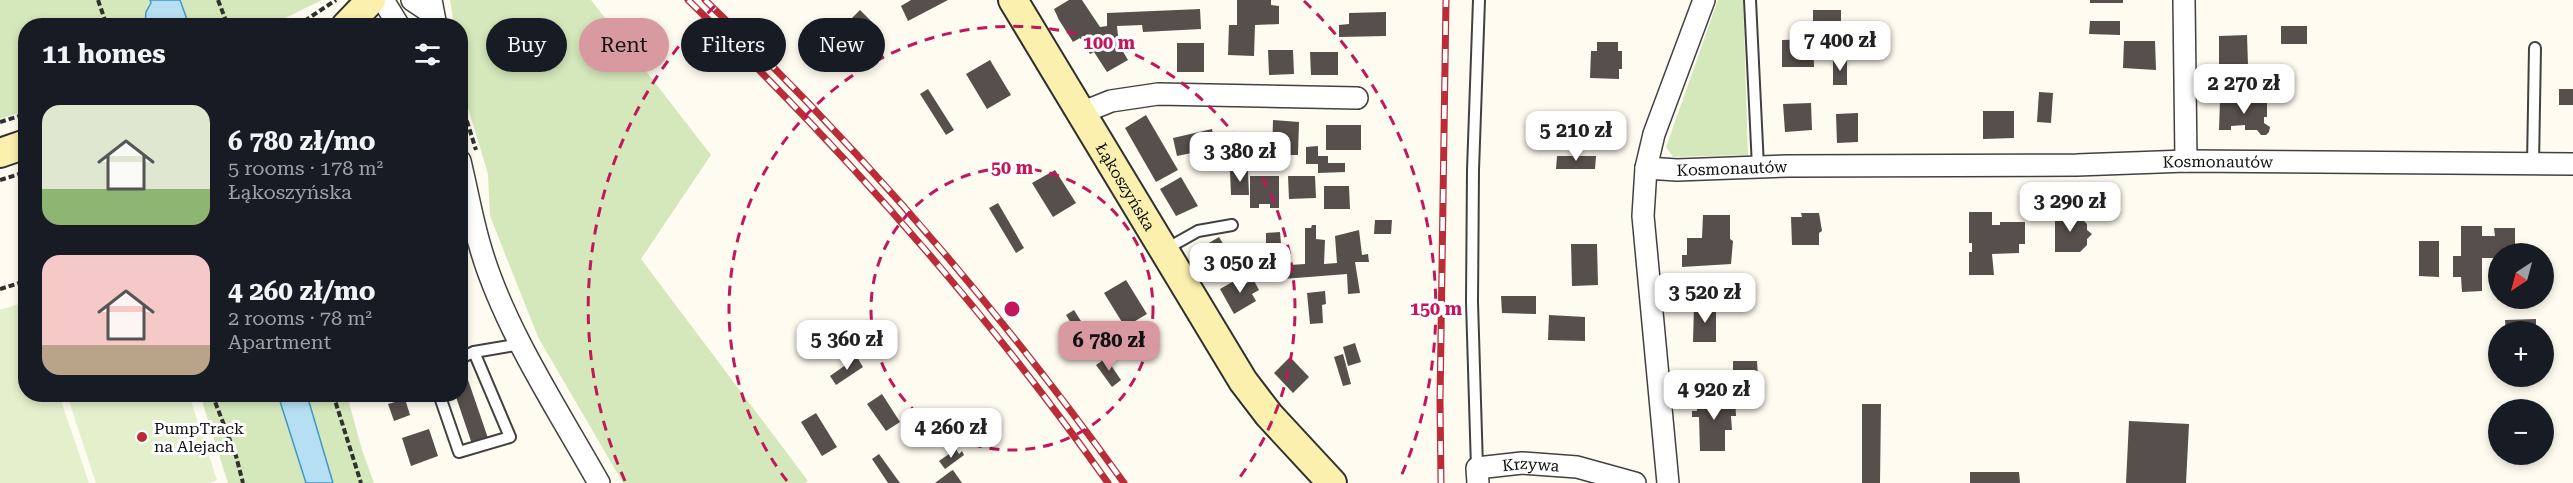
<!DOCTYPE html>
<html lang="en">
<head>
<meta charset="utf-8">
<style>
	:root { --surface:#171b24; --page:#20242c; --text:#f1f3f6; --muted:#9ea1a6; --accent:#d899a0 }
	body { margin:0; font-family:"Roboto Serif",serif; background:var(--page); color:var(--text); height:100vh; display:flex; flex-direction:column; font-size:22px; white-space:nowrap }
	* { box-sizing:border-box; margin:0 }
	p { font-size:20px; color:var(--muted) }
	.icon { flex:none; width:33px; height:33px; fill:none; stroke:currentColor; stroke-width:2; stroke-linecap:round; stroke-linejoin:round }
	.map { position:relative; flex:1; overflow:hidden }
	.details { position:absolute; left:18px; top:18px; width:450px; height:384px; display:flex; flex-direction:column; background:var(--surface); border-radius:24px; box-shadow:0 3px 9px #0003 }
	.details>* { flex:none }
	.top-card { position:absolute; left:486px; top:18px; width:570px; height:54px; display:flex; gap:12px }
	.needle { width:39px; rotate:216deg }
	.controls { position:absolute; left:2488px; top:243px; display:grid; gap:12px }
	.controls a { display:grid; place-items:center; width:66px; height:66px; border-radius:50%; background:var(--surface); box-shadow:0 3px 9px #0003; font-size:30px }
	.price { position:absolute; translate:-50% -51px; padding:0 14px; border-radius:12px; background:#fff; color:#222; font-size:20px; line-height:39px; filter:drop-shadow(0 2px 3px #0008) }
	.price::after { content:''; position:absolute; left:50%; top:36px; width:18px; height:14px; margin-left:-9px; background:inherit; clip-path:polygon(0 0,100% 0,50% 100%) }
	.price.current { background:var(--accent); color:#111 }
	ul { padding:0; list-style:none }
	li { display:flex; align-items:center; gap:18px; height:150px; padding:0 24px }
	li span { display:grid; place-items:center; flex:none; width:168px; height:120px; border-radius:18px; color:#555 }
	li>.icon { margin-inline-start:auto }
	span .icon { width:72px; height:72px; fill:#fffc; stroke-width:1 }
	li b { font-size:26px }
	h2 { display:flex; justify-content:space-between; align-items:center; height:72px; padding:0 24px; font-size:26px }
	.tag { padding:0 21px; border-radius:27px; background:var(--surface); box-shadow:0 3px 9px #0003; font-size:21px; line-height:54px }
	.tag.current { background:var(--accent); color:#111 }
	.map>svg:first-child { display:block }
</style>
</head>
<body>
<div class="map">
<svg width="2573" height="483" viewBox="0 0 2573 483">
	<rect width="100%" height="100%" fill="#fefbf0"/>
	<g fill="#d4e8bb">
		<polygon points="0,0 150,0 151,3 146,12 146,24 157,23 158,25 26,26 25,111 0,119"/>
		<polygon points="180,0 322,0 269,26 189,25"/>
		<polygon points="450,0 591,0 711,155 641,259 808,481 805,483 623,483 538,337 490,216 488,174 465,98 461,68 460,26 454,25"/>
		<polygon points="1718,0 1743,0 1748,155 1673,157 1666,147"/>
		<polygon points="200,395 279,395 307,483 228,483"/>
		<polygon points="307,395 347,395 362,450 374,483 333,483"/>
	</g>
	<g fill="#e4efcc">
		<polygon points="25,302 26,394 59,395 89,483 0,483 0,310"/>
		<polygon points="67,395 189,395 217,480 210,483 96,483"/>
	</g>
	<g fill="#b7dff3" stroke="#4197c7" stroke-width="1.5">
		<polygon points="150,0 180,0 189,25 158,25 156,23 145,24 146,12 151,3"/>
		<polygon points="278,395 307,395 333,483 306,483"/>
	</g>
	<g fill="#564f4b">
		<polygon points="911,0 948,0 908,21 901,6"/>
		<polygon points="1069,0 1082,0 1100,27 1107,26 1107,13 1200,9 1201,29 1143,32 1142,25 1117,26 1118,36 1115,38 1128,60 1107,72 1094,52 1090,54 1080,38 1073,42 1059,20 1054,9"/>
		<polygon points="1237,0 1271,0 1271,5 1279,6 1279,24 1255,25 1254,56 1228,55 1229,25 1237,25"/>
		<rect x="2090" y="0" width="33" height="3"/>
		<polygon points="860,10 872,22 843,51 831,39"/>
		<rect x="1813" y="10" width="28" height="12"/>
		<polygon points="1386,12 1386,36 1339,37 1339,25 1349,24 1349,13"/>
		<polygon points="2090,21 2120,21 2120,35 2089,34"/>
		<polygon points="1820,23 1843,24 1843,28 1841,28 1840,32 1833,32 1832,43 1819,43"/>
		<rect x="2281" y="26" width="26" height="18"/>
		<polygon points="2247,35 2248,65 2219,65 2219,36"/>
		<polygon points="1813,39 1814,67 1782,67 1782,40"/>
		<polygon points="2124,41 2155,41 2156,70 2123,68"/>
		<polygon points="1597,42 1618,42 1618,51 1622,51 1622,69 1619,69 1619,79 1590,78 1591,51 1597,51"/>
		<rect x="1177" y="43" width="27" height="29"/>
		<polygon points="1268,50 1293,50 1294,74 1269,75"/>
		<polygon points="1310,52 1338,52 1338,75 1311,75"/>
		<polygon points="990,60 1011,95 987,109 966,74"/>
		<rect x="1833" y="60" width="14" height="25"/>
		<polygon points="928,89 954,130 946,135 920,94"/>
		<rect x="2559" y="89" width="14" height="16"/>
		<polygon points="2039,92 2053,93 2051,123 2037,122"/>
		<polygon points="2220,100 2267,100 2267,117 2264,117 2264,123 2270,127 2269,132 2266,135 2261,135 2257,130 2245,130 2245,125 2231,126 2231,130 2219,130"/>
		<polygon points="1811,103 1812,130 1785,132 1783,104"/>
		<polygon points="1983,111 2014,111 2014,138 1983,139"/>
		<polygon points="1858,113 1858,142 1837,143 1836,114"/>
		<polygon points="1146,115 1178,170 1156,182 1125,128"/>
		<polygon points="1618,115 1617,140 1595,141 1594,116"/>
		<polygon points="1273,120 1299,122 1298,155 1272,155"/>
		<rect x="1326" y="125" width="35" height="25"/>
		<polygon points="1212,129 1216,148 1177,156 1173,138"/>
		<polygon points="1318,146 1318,156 1328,156 1328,163 1345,163 1345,172 1318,173 1318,164 1306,164 1306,147"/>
		<polygon points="1557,156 1596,156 1595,169 1556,169"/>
		<polygon points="1055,170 1076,203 1053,217 1032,183"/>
		<polygon points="1230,171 1248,171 1249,195 1231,195"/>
		<polygon points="1250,176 1279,176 1279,208 1270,208 1270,204 1259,204 1259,208 1250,208"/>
		<polygon points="1288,176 1315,176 1316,198 1289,199"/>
		<polygon points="1181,177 1198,206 1176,216 1160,189"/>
		<polygon points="1324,186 1349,186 1350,209 1324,209"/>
		<polygon points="998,203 1024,248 1016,253 989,208"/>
		<polygon points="2055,209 2067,209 2067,214 2077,215 2077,220 2083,220 2087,224 2087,230 2092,234 2087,239 2087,245 2080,252 2055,252"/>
		<polygon points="1969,212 1992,212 1992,225 2000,225 2000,222 2025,222 2025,244 2019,244 2019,253 1992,254 1994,275 1969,275 1969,252 1972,252 1972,243 1969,243"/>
		<polygon points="1801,213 1819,213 1822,231 1819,233 1819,245 1792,245 1791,217 1802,217"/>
		<polygon points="1703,215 1730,215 1730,239 1733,241 1731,264 1682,267 1682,255 1687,255 1687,238 1702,238"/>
		<polygon points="1375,220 1392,220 1391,234 1374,234"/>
		<polygon points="1312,225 1316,225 1316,239 1325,240 1324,264 1337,263 1335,236 1359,230 1362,255 1368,254 1369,262 1355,262 1360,293 1348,294 1347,274 1283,279 1283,266 1273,266 1272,243 1266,244 1266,233 1280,232 1282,255 1290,255 1290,265 1305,264 1305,228 1311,228"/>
		<polygon points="2461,226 2482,226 2482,236 2495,236 2494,228 2515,228 2515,254 2499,254 2499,266 2494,266 2494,258 2482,258 2482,291 2462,292 2461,277 2453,277 2453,256 2461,256"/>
		<polygon points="1219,237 1238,268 1216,282 1197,250"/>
		<polygon points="2419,241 2439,241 2439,277 2419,276"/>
		<polygon points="1571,244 1597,244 1598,285 1572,286"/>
		<polygon points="1241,277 1245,284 1253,279 1259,290 1252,294 1256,301 1234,314 1220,289"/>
		<polygon points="1126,280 1147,314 1125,327 1104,293"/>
		<polygon points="1325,291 1326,304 1322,305 1323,323 1310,324 1307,293"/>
		<polygon points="1501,296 1536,296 1536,314 1502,313"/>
		<polygon points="1694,306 1716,306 1716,342 1693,342"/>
		<polygon points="1074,310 1096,345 1088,350 1066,315"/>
		<polygon points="1549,315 1585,317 1585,341 1548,340"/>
		<polygon points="2536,319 2536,332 2506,332 2505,320"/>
		<polygon points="1355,343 1361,362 1348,366 1343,347"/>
		<polygon points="1343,354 1351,384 1343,386 1334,357"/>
		<polygon points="857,357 863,367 836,385 830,376"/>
		<polygon points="1290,357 1309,377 1293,393 1274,373"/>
		<polygon points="1106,358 1121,380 1112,387 1096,365"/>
		<polygon points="1733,361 1757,361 1758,377 1733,378"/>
		<polygon points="466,374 489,441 473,447 455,394 460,394 460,376"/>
		<polygon points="882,394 900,422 886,431 867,404"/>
		<polygon points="1735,397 1736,416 1731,416 1732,430 1725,430 1725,451 1700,451 1699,417 1692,417 1692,411 1697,411 1696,398"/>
		<polygon points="405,399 410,415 394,421 388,404"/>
		<polygon points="1862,404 1881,404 1880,483 1862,483"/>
		<polygon points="816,413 837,447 822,456 801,422"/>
		<polygon points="2129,421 2189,424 2186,483 2126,483"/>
		<polygon points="429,429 438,456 411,466 402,438"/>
		<polygon points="956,449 959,454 962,451 964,455 945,469 939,461"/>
		<polygon points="879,454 900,483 888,483 872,459"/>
		<polygon points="953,470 962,483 935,483 951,471"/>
		<polygon points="1970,472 2019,472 2020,483 1970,483"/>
	</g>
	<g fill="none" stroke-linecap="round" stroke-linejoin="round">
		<defs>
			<g id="lane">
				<polyline points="1750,0 1758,167"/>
				<polyline points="2533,164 2535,48"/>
				<polyline points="1166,249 1198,231 1232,225"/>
				<polyline points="460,358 474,352 521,344"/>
				<polyline points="439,394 459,452 510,437 474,352"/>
				<polyline points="1477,468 1472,302 1473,170 1479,0"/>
			</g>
			<g id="street">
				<polyline points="383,0 399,26"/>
				<polyline points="412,0 433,14"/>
				<polyline points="431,0 436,26"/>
				<polyline points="2184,0 2186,161"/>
				<polyline points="1081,113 1111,101 1158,94 1357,98"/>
				<path d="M 460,161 C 467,190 472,219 480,246 C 503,327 558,410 599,483"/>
				<path id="s1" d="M 1646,168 L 1677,170 L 1788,166 L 2077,165 L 2186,161 L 2573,164"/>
				<path id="s2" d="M 1478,483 L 1477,468 L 1522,463 L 1577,467 L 1635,483"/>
				<polyline points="1668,483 1643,216 1646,168 1654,134 1704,0"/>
			</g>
			<g id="secondary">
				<path id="s3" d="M 1013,0 L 1243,381 L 1269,415 L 1332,483"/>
				<polyline points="346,26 371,0"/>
				<polyline points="0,153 26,144"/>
			</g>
		</defs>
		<use href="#lane" stroke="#414141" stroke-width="14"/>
		<use href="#street" stroke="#414141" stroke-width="24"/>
		<use href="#secondary" stroke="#303030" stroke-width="32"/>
		<g stroke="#303030" stroke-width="4" stroke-dasharray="6 3" stroke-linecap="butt">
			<polyline points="98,0 107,26"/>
			<polyline points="218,0 228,26"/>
			<polyline points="297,26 336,0"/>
			<polyline points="460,119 466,118 476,150"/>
			<polyline points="0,122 26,114"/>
			<polyline points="0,180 26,172"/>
			<polyline points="0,289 26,281"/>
			<polyline points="212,394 236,456 243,483"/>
			<polyline points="333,394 361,483"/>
		</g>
		<use href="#lane" stroke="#fff" stroke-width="10"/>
		<use href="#street" stroke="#fff" stroke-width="21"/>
		<use href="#secondary" stroke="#fbf0ae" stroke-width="28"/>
		<defs>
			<g id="rail">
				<path d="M 688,0 C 842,148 984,308 1108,483"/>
				<path d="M 705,0 C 860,148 999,309 1124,483"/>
				<polyline points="1441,483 1440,402 1446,0"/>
			</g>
		</defs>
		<use href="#rail" stroke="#b92c38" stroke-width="7"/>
		<use href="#rail" stroke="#fff" stroke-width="4.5" stroke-dasharray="14" stroke-linecap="butt"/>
	</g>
	<g fill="none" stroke="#c2185b" stroke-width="3" stroke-dasharray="10 8">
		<circle cx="1012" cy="309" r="141"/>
		<path d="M787 481A283 283 0 1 1 1237 481"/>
		<path d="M625 481A424 424 0 0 1 720 1M1304 1A424 424 0 0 1 1399 481"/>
	</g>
	<circle fill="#b92c38" stroke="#fff" stroke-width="2" cx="142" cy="437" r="6"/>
	<g text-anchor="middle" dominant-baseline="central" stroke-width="6" stroke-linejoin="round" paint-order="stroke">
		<g font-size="16" fill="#0e0e0e" stroke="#fff">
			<text stroke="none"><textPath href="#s1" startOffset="572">Kosmonautów</textPath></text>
			<text stroke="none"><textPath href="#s1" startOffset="86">Kosmonautów</textPath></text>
			<text stroke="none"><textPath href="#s3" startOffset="218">Łąkoszyńska</textPath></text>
			<text stroke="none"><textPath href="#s2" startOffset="69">Krzywa</textPath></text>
		</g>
		<g font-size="16" fill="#0e0e0e" stroke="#fff" text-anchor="start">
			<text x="154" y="428">PumpTrack<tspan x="154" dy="18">na Alejach</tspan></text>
		</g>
	</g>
	<circle cx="1012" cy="309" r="9" fill="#c2185b" stroke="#fff" stroke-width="3"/>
	<g font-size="18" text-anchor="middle" font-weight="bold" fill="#c2185b" stroke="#fff" stroke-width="6" stroke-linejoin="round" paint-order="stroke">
		<text x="1109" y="49">100 m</text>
		<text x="1012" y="174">50 m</text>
		<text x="1436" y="315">150 m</text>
	</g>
</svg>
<div class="controls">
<a><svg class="needle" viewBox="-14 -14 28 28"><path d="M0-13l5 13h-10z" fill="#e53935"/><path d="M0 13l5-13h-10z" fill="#9ea1a6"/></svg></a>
<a>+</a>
<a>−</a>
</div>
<b class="price" style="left:1840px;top:72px">7 400 zł</b>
<b class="price" style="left:2244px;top:115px">2 270 zł</b>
<b class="price" style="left:1576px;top:162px">5 210 zł</b>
<b class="price" style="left:1240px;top:183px">3 380 zł</b>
<b class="price" style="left:2070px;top:233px">3 290 zł</b>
<b class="price" style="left:1240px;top:294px">3 050 zł</b>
<b class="price" style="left:1705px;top:324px">3 520 zł</b>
<b class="price" style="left:847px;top:371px">5 360 zł</b>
<b class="price current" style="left:1109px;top:372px">6 780 zł</b>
<b class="price" style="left:1714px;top:421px">4 920 zł</b>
<b class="price" style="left:951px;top:459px">4 260 zł</b>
<div class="top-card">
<a class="tag">Buy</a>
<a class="tag current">Rent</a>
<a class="tag">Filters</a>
<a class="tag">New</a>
</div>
<section class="details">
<h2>11 homes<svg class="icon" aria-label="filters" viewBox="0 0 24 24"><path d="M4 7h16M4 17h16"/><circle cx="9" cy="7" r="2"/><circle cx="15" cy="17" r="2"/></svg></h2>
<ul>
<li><span style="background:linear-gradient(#dfe7d0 70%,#8fb573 0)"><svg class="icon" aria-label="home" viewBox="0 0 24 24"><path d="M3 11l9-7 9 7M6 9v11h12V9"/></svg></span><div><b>6 780 zł/mo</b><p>5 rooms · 178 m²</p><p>Łąkoszyńska</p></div></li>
<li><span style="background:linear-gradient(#f6c9c9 75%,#b9a48a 0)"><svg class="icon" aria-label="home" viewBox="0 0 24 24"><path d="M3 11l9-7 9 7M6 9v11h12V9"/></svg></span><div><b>4 260 zł/mo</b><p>2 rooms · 78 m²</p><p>Apartment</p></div></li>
</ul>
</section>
</div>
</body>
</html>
